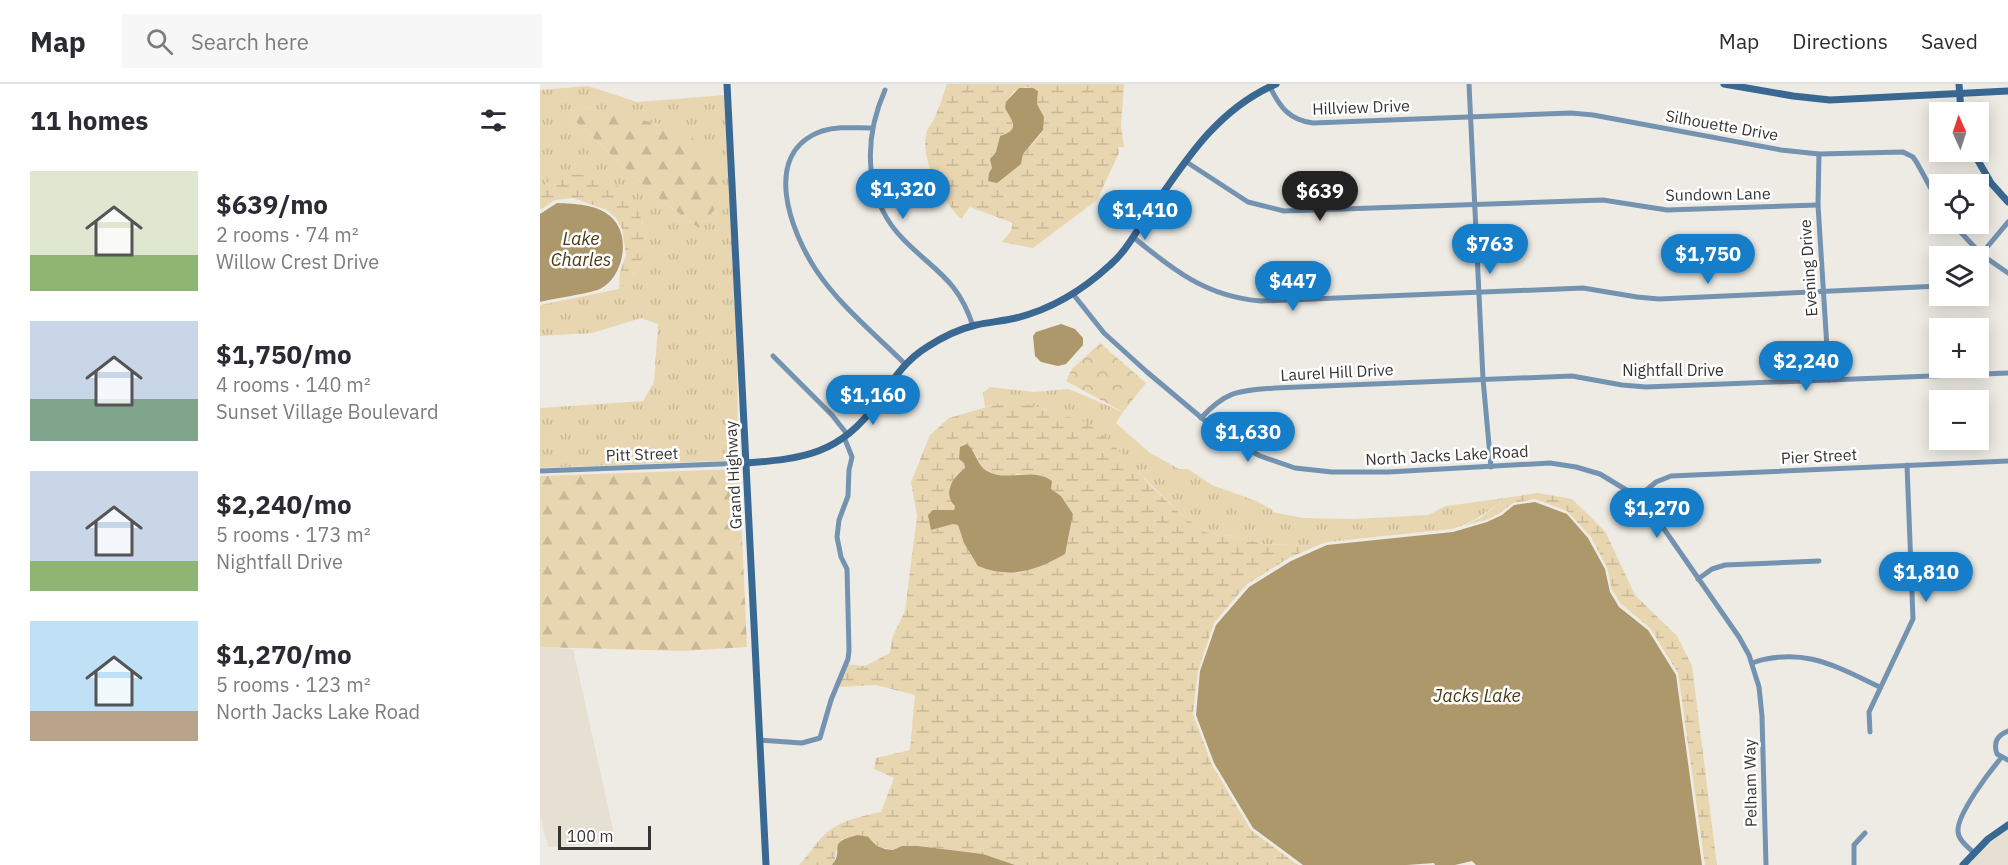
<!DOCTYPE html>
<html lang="en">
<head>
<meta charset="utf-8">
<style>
	:root { --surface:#fff; --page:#f7f7f7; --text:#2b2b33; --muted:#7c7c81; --line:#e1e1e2; --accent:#167dc8 }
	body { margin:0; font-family:"IBM Plex Sans",sans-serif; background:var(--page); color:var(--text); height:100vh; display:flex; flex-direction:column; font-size:22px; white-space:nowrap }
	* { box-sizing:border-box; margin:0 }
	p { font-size:20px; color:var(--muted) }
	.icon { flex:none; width:33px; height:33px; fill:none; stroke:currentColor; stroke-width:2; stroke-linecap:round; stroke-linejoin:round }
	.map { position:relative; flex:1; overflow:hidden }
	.drawer { display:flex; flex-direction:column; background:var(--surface); width:540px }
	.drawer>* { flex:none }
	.needle { width:39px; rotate:357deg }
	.fabs { position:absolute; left:1389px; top:18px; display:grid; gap:12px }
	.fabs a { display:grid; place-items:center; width:60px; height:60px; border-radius:0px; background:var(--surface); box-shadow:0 3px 15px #0003; font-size:30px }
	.scale { position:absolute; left:18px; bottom:15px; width:93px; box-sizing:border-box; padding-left:6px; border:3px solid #353432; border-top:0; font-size:16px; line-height:21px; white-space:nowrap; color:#353432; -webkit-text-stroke:4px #fff; paint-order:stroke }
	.price { position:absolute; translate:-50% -51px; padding:0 14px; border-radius:21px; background:var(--accent); color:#fff; font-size:20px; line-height:39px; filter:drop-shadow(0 2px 3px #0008) }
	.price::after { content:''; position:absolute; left:50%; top:36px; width:18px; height:14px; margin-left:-9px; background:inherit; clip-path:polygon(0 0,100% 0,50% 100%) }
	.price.active { background:#222; color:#fff }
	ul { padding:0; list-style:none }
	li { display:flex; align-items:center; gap:18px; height:150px; padding:0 30px }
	li span { display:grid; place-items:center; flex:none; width:168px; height:120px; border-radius:0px; color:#555 }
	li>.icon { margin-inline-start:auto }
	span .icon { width:72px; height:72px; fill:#fffc; stroke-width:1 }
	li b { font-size:26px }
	h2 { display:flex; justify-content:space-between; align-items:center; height:72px; padding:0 30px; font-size:26px }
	header { display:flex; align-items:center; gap:36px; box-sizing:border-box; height:84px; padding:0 30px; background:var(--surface); border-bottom:2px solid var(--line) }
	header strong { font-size:28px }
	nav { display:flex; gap:33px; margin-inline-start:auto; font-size:21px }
	.search { width:420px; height:54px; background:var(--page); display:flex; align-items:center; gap:15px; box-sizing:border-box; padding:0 21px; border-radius:0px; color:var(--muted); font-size:22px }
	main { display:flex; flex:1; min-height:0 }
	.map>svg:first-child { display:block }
</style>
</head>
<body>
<header>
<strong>Map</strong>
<div class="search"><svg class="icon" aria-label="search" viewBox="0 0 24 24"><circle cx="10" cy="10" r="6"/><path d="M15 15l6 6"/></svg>Search here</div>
<nav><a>Map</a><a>Directions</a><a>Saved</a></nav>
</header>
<main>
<section class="drawer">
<h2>11 homes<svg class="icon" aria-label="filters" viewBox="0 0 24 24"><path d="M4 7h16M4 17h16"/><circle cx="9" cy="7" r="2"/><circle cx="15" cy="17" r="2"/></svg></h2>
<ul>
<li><span style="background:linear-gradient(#dfe7d0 70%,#8fb573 0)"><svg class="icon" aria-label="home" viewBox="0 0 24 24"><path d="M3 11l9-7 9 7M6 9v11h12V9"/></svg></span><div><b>$639/mo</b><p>2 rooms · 74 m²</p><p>Willow Crest Drive</p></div></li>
<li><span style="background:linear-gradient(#c9d6e8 65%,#7fa58c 0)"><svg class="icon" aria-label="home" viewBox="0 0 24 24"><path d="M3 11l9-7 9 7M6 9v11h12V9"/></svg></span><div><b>$1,750/mo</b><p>4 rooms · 140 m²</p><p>Sunset Village Boulevard</p></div></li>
<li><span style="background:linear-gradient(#c9d6e8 75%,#8fb573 0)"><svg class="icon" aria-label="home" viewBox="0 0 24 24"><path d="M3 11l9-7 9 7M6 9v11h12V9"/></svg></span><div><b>$2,240/mo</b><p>5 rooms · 173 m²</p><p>Nightfall Drive</p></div></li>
<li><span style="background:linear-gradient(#bfe0f5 75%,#b9a48a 0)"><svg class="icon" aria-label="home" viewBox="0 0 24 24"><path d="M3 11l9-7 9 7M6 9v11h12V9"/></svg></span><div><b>$1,270/mo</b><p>5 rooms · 123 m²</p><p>North Jacks Lake Road</p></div></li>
</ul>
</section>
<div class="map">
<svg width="1468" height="781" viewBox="0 0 1468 781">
	<defs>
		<pattern id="grass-tufts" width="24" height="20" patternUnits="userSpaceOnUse" patternTransform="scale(1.5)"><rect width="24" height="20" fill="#e8d6b0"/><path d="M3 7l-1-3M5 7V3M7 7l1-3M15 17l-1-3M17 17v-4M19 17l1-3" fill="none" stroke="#c8b898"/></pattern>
		<pattern id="forest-firs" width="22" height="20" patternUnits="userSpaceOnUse" patternTransform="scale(1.5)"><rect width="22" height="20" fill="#e8d6b0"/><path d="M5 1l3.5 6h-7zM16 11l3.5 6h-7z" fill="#c8b898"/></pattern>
		<pattern id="wetland-marsh" width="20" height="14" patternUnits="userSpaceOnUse" patternTransform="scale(1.5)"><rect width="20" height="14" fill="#e8d6b0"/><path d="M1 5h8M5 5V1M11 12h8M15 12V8" fill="none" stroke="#c8b898"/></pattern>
		<pattern id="park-crowns" width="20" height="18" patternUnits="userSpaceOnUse" patternTransform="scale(1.5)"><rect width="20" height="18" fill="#e8d6b0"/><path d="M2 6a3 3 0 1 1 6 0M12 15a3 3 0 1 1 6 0" fill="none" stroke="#c8b898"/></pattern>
	</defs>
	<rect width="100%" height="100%" fill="#eeebe4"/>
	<g fill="#e5e0d2">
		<polygon points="0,563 33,565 76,759 8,763 0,732"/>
		<polygon points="1468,745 1468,781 1428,781 1450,758"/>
	</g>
	<g fill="url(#grass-tufts)" fill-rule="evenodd">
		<path d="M 48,2 L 97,18 L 185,11 L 197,260 L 198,376 L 0,384 L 0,324 L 103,317 L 114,298 L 118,240 L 101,234 L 52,249 L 0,252 L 0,221 L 79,205 L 95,189 L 103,138 L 9,97 L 0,107 L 0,6 ZM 43,24 L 79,32 L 159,144 L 113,110 L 34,36 Z"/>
		<path d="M 450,303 L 494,308 L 529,305 L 583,328 L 576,339 L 610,369 L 639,385 L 648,385 L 672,401 L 716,417 L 733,426 L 732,428 L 763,434 L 812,435 L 888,431 L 906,422 L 965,414 C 948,428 933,439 912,445 L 787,458 L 776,462 L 723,460 L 691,451 L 680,452 L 665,448 L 642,431 L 592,382 L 506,325 L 461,319 L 445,323 L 443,309 Z"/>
	</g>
	<g fill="url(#forest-firs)">
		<polygon points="43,24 145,45 176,81 180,119 159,144 113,110 34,36"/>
		<polygon points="199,385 207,563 143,567 0,563 0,392"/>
	</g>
	<g fill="url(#wetland-marsh)" fill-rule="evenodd">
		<path d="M 407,0 L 584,0 L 581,42 L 584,63 L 578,63 L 579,69 L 557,116 L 493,164 L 462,158 L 471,147 L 473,139 L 430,123 L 421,135 C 403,118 378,73 387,47 C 389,42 392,39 394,35 C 399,24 403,12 407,0 ZM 486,3 L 498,6 L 497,20 L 504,33 L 501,50 L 483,70 L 481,80 L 473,85 L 449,89 L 452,84 L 452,71 L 456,68 L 460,52 L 467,51 L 473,45 L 470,13 L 474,7 Z"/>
		<path d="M 27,91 C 38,91 50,90 60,93 C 100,106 116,153 95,188 C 91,195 84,200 79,205 L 80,188 L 86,171 L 82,145 L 76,134 L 67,126 L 33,114 L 15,116 L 0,126 L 0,107 L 9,97 Z"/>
		<path d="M 461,319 L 491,321 L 548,339 L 571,358 L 611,402 L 642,431 L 665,448 L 680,452 L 691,451 L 723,460 L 776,462 L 749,474 L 707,500 L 674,539 L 658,587 L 653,630 L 672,681 L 711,746 L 758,781 L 475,781 L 443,770 L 378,762 L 362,762 L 353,766 L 337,762 L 334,758 L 302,755 C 294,763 298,773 292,781 L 259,781 C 268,772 275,760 284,751 C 300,736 320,733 341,728 L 354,694 L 334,685 L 336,674 L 370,666 L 375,611 L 336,601 L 299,603 L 303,580 L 325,582 L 350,569 L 352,554 L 365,527 L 377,432 L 371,398 L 390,351 L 409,334 ZM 433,365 L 442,384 L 454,390 L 470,393 L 477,390 L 502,391 L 511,400 L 511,405 L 521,412 L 533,430 L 527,460 L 508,479 L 478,489 L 434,476 L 421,451 L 418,441 L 413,440 L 391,446 L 398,426 L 414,426 L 415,422 L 409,404 L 417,390 L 425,384 L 424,379 Z"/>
		<polygon points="998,409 1032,415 1065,447 1095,511 1137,552 1152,582 1177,781 1165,781 1138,589 1110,544 1081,520 1072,506 1067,484 1051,453 1027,427 995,415 973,419 960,429 946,436 926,441 942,433 965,414"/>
	</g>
	<polygon fill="url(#park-crowns)" points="560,259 606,299 583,328 526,297 532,285"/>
	<polygon fill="#e8d6b0" points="591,295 598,301 583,318 576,311"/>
	<g fill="#ac986b">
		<path d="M 479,4 L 493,4 L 498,7 L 497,20 L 504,33 L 503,46 L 483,70 L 481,80 L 457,99 L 448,97 L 449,89 L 452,84 L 450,75 L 456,68 L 460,52 C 480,46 473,38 465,24 L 466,18 Z"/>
		<path d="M 17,119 C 35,120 56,120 70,132 C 92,150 84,193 60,205 C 48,210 15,214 0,218 L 0,130 Z"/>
		<polygon points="521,240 535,245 543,254 543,261 526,280 518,282 501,278 495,272 493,252 496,248"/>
		<path d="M 427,360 C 436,367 437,382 447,387 C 468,399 492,382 512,397 L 511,405 L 521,412 L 533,430 L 525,470 C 495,487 471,495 438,482 L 424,459 L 418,441 L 413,440 L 391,446 L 388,431 L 393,426 L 414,426 L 415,422 C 402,409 413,393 425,384 L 424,379 L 419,375 L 420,363 Z"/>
		<polygon points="995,418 1027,430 1048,454 1065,485 1070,508 1079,523 1108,546 1136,591 1162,781 936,781 932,777 915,781 895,781 894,779 867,781 763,781 713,744 674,679 656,631 660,587 676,541 709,503 751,477 787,461 913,448 947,438 962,431 974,421"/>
		<path d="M 318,751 L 328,753 L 337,762 L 345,765 L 353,766 L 362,762 L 378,762 L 443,770 L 475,781 L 292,781 C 306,765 284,759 318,751 Z"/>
	</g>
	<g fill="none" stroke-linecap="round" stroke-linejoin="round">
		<g stroke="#7493b1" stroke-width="5">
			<polyline points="929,0 943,295 951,383"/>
			<path d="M 730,3 C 740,23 749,36 773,39 L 1031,29 L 1053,31 L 1241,66 L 1279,70 L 1363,68 L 1373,73 L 1377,79 L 1400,121"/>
			<path d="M 345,6 C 323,56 323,116 365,157 C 396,188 418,196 433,242"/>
			<path d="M 332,44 C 315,44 298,42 282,47 C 220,69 251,148 276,186 C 300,222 335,250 365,280"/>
			<polyline points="1279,70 1278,121 1289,296"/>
			<polyline points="645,77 708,118 744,127 1063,116 1127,126 1278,121"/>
			<polyline points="1413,140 1442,171 1468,189"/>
			<path d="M 593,153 C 633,186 667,213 721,217 L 1043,204 L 1097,213 L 1119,215 L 1400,202"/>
			<polyline points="1438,174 1468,138"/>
			<polyline points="533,210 564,249 607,288 682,351 720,372 755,384 792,388 848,388 1010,379 1036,383 1060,390 1098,413 1115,432 1199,553 1209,571 1219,603 1222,632 1226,781"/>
			<polyline points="233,272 292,331 307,350"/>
			<path d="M 661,334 C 687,306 699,307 735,304 L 1032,292 L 1082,301 L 1106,303 L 1468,289"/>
			<polyline points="0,387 206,379"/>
			<polyline points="1098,413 1116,398 1131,392 1468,377"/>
			<polyline points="1158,495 1172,485 1185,481 1279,477"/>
			<path d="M 1212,579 C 1263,562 1295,582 1340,603"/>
			<path d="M 1468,647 C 1457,651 1453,659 1457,670 L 1468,676"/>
			<polyline points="1330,648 1329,628 1373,535 1367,381"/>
			<polyline points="220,656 262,659 280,654 291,616 308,575 309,566 307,485 301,473 297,453 299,436 308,412 309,386 312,373 304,353"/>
			<path d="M 1434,769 C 1428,763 1418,756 1418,747 C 1417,730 1450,687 1461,674"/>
			<polyline points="1314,781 1314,761 1325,749"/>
		</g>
		<g stroke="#396892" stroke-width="7">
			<polyline points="187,0 226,781"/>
			<polyline points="1184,0 1253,12 1290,16 1468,7"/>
			<polyline points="1419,0 1421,28"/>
			<polyline points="1433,68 1451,99 1468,118"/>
			<path d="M 206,379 C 262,375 301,370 336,320 C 351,299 364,277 387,263 C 401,254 419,245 436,241 C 450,238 463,237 476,234 C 512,225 543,206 570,181 C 584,169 593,153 603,138 C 641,84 673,27 736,0"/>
			<polyline points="1423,781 1448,755 1468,741"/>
		</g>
	</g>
	<g text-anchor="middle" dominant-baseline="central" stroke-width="5" stroke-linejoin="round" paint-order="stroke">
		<g font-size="16" fill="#353432" stroke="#fff">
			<text transform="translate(821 23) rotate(-2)">Hillview Drive</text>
			<text transform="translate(1182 41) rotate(10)">Silhouette Drive</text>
			<text transform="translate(1178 110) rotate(-1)">Sundown Lane</text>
			<text transform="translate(1268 184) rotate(-94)">Evening Drive</text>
			<text x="1133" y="286">Nightfall Drive</text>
			<text transform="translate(797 288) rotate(-3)">Laurel Hill Drive</text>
			<text transform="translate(102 370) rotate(-2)">Pitt Street</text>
			<text transform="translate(907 371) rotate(-3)">North Jacks Lake Road</text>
			<text transform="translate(1279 372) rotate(-3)">Pier Street</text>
			<text transform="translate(193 391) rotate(-93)">Grand Highway</text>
			<text transform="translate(1210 699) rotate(-91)">Pelham Way</text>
		</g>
		<g font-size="18" font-style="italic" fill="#483813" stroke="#fff">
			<text x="41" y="154">Lake<tspan x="41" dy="21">Charles</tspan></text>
			<text x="937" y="611">Jacks Lake</text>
		</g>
	</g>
</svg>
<div class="fabs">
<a><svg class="needle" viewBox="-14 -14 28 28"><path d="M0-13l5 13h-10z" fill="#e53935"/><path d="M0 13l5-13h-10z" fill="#7c7c81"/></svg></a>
<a><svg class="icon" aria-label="locate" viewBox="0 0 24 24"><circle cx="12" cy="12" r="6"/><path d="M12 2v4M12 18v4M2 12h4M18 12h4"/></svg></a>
<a><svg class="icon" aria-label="layers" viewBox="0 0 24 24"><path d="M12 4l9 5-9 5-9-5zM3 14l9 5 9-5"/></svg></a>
<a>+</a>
<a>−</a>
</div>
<div class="scale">100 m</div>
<b class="price" style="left:363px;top:136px">$1,320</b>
<b class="price active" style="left:780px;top:138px">$639</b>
<b class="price" style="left:605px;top:157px">$1,410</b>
<b class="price" style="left:950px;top:191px">$763</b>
<b class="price" style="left:1168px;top:201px">$1,750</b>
<b class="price" style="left:753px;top:228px">$447</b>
<b class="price" style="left:1266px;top:308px">$2,240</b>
<b class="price" style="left:333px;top:342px">$1,160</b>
<b class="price" style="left:708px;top:379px">$1,630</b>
<b class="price" style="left:1117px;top:455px">$1,270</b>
<b class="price" style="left:1386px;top:519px">$1,810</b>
</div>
</main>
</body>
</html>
